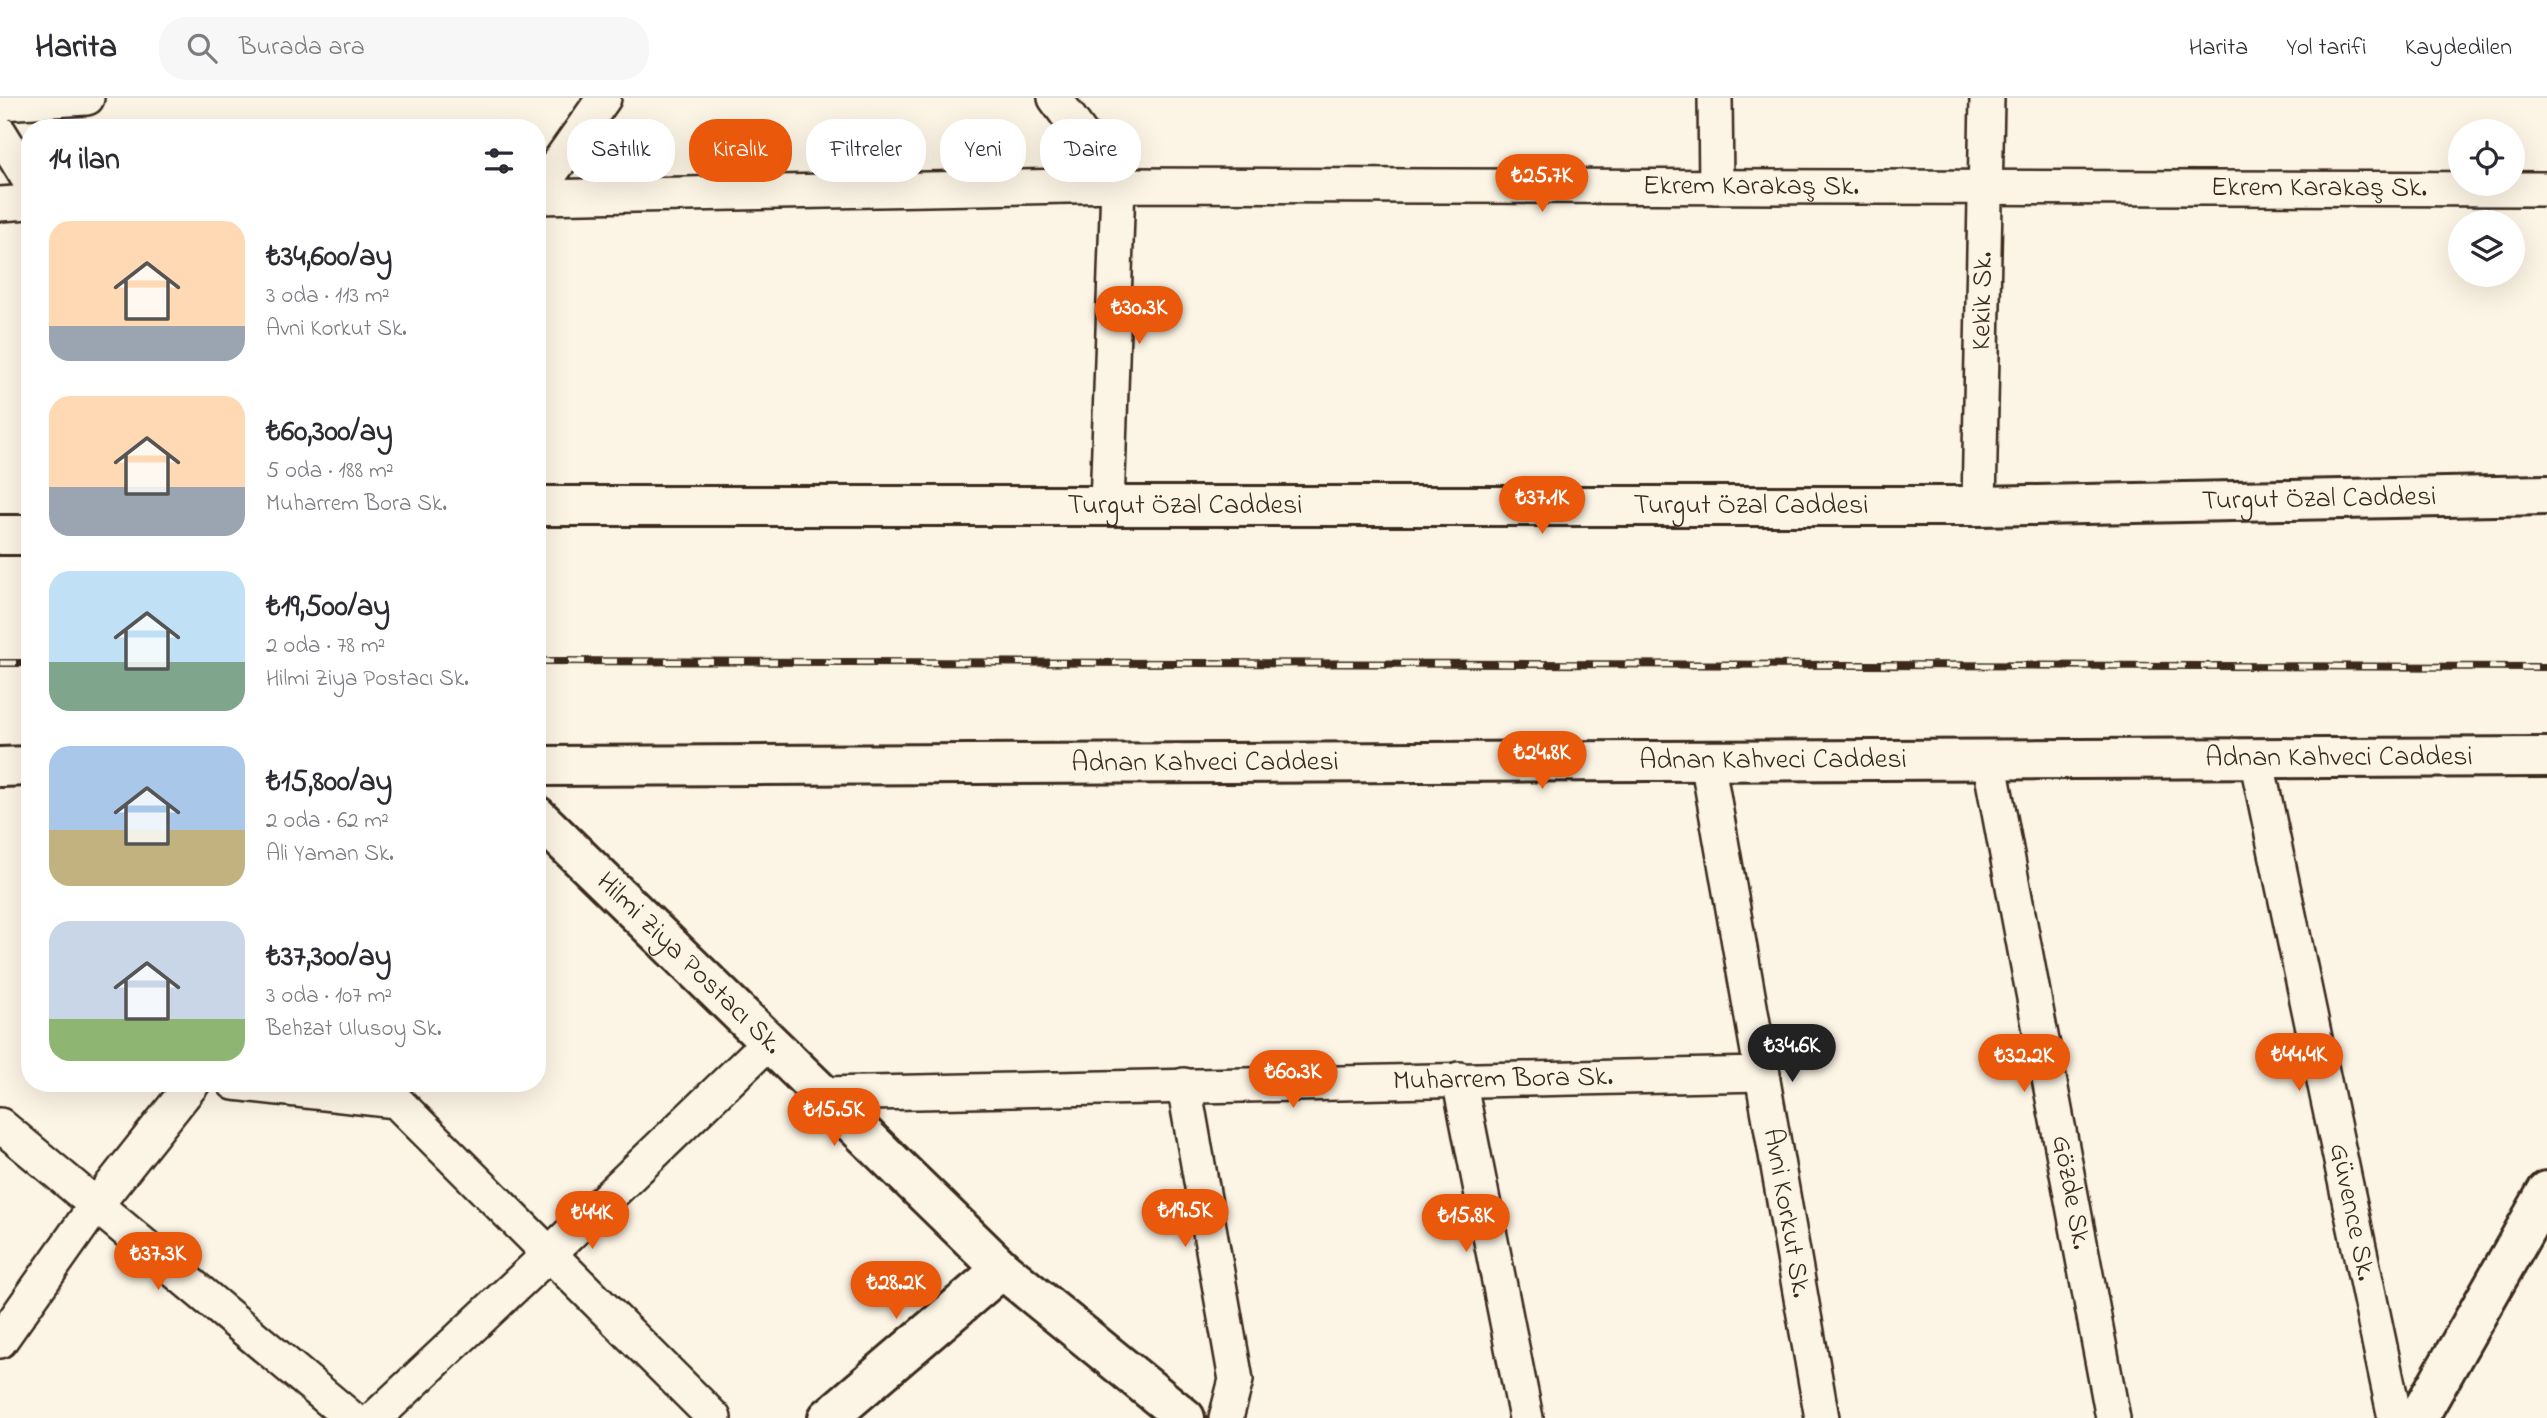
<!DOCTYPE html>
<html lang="tr">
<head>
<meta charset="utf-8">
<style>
	:root { --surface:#fff; --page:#f7f7f7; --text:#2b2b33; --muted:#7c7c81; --line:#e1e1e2; --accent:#ea580c }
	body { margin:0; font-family:"Indie Flower",sans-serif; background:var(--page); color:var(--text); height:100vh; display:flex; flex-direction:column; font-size:26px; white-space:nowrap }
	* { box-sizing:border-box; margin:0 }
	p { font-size:23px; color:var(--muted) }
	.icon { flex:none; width:38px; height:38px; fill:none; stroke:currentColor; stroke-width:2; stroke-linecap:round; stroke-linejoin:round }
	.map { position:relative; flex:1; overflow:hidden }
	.sheet { position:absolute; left:21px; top:21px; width:525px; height:973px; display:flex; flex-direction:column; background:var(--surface); border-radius:28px; box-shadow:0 7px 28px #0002 }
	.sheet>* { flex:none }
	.guide { position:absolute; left:567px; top:21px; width:665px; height:63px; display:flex; gap:14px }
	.fabs { position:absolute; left:2448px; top:21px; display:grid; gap:14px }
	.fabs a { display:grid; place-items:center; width:77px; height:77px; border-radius:50%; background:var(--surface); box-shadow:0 7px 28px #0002; font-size:35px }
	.price { position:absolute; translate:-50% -60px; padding:0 16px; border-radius:24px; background:var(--accent); color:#fff; font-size:23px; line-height:46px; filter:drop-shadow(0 2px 4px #0008) }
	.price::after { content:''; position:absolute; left:50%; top:42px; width:21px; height:16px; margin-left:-10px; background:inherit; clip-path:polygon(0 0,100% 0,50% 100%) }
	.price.on { background:#222; color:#fff }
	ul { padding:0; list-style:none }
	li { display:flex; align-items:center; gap:21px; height:175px; padding:0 28px }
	li span { display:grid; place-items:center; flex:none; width:196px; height:140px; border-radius:21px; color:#555 }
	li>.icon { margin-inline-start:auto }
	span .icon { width:84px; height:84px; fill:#fffc; stroke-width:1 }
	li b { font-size:30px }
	h2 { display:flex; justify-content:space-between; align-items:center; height:84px; padding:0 28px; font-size:30px }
	.tag { padding:0 24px; border-radius:28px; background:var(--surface); box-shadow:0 7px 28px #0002; font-size:24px; line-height:63px }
	.tag.on { background:var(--accent); color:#fff }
	header { display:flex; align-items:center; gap:42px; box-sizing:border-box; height:98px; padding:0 35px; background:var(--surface); border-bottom:2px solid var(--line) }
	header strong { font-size:33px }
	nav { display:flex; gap:38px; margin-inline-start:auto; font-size:24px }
	.search { width:490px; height:63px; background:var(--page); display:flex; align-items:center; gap:18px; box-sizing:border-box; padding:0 24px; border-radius:28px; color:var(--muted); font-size:26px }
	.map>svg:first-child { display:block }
</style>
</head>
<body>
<header>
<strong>Harita</strong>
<div class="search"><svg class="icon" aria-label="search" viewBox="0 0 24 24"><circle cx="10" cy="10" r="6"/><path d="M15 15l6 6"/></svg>Burada ara</div>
<nav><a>Harita</a><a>Yol tarifi</a><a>Kaydedilen</a></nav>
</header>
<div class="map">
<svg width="2547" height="1320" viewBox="0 0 2547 1320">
	<rect width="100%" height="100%" fill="#fcf5e5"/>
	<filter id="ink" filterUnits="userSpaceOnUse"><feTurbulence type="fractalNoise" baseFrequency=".0143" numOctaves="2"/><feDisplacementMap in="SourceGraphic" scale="14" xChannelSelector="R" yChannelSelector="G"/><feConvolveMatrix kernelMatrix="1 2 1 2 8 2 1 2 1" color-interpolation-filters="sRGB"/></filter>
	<g filter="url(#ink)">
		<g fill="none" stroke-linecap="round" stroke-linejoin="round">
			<defs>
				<g id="street">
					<polyline points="1055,0 1118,87 1107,408"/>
					<polyline points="1715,0 1716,89"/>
					<polyline points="0,5 87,0"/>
					<polyline points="0,35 30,84"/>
					<polyline points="537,95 604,0"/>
					<path id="s1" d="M 537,99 L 1118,87 L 2547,91"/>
					<polyline points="0,106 30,104"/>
					<path id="s2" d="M 1979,408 L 1987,0"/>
					<path id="s3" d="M 2256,660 L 2395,1320"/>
					<path id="s4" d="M 1989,661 L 2113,1320"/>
					<path id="s5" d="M 1707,662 L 1822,1320"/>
					<polyline points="1459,981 1526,1320"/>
					<polyline points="234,985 396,1003 714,1320"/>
					<polyline points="1184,987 1236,1282 1226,1320"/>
					<path id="s6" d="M 822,996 L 1763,976"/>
					<polyline points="0,1027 351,1320"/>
					<polyline points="0,1243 96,1107 193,985"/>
					<polyline points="375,1320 549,1156 769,944"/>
				</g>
				<g id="secondary">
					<path id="s7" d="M 537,408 L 1979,408 L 2547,397"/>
					<polyline points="0,437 30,437"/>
					<path id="s8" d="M 537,668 L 2547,659"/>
					<polyline points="0,669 30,668"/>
					<path id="s9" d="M 537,718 L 1002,1171 L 1185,1320"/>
					<polyline points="828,1320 1002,1171"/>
					<polyline points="2418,1320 2547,1093"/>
				</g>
			</defs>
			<use href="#street" stroke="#3b2a1e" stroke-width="38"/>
			<use href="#secondary" stroke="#3b2a1e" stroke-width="44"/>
			<use href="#street" stroke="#fcf5e5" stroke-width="33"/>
			<use href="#secondary" stroke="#fcf5e5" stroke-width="38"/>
			<defs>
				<g id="rail">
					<polyline points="537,563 2547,569"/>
					<polyline points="0,565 30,565"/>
				</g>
			</defs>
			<use href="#rail" stroke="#3b2a1e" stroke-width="8"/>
			<use href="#rail" stroke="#fcf5e5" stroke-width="5" stroke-dasharray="16" stroke-linecap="butt"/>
		</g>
	</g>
	<g text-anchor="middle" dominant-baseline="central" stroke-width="7" stroke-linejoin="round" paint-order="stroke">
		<g font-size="28" fill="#3b2a1e" stroke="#fcf5e5">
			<text stroke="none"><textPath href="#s1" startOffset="1214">Ekrem Karakaş Sk.</textPath></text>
			<text stroke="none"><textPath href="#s1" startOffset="1782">Ekrem Karakaş Sk.</textPath></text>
			<text stroke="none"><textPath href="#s2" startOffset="205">Kekik Sk.</textPath></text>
			<text stroke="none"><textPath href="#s7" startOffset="1782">Turgut Özal Caddesi</textPath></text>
			<text stroke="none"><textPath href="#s7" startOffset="648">Turgut Özal Caddesi</textPath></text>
			<text stroke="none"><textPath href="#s7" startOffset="1214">Turgut Özal Caddesi</textPath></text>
			<text stroke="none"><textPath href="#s8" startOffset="1802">Adnan Kahveci Caddesi</textPath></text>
			<text stroke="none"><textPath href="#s8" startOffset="1236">Adnan Kahveci Caddesi</textPath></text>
			<text stroke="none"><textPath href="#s8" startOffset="668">Adnan Kahveci Caddesi</textPath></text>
			<text stroke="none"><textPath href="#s9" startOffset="212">Hilmi Ziya Postacı Sk.</textPath></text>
			<text stroke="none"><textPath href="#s6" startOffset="681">Muharrem Bora Sk.</textPath></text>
			<text stroke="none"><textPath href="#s4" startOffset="441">Gözde Sk.</textPath></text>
			<text stroke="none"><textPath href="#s3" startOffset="464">Güvence Sk.</textPath></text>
			<text stroke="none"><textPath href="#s5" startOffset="460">Avni Korkut Sk.</textPath></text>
		</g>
	</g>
</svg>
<div class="fabs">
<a><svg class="icon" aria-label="locate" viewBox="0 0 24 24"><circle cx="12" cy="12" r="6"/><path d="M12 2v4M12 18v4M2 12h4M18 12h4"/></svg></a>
<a><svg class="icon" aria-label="layers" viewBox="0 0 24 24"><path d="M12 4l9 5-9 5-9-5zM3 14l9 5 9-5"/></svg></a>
</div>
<b class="price" style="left:1542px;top:116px">₺25.7K</b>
<b class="price" style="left:1139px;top:248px">₺30.3K</b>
<b class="price" style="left:1542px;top:438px">₺37.1K</b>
<b class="price" style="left:1542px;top:693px">₺24.8K</b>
<b class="price on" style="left:1792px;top:986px">₺34.6K</b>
<b class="price" style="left:2299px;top:995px">₺44.4K</b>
<b class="price" style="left:2024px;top:996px">₺32.2K</b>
<b class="price" style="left:1293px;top:1012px">₺60.3K</b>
<b class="price" style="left:834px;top:1050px">₺15.5K</b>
<b class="price" style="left:1185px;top:1151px">₺19.5K</b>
<b class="price" style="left:592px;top:1153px">₺44K</b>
<b class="price" style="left:1466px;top:1156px">₺15.8K</b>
<b class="price" style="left:158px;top:1194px">₺37.3K</b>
<b class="price" style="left:896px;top:1223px">₺28.2K</b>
<div class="guide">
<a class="tag">Satılık</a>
<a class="tag on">Kiralık</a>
<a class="tag">Filtreler</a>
<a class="tag">Yeni</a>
<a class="tag">Daire</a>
</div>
<section class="sheet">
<h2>14 ilan<svg class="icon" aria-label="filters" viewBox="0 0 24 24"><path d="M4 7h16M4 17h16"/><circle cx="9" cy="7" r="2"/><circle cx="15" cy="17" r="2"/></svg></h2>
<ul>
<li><span style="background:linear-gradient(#ffd9b3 75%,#9aa5b1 0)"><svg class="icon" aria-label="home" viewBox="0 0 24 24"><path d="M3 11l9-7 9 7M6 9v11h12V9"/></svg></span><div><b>₺34,600/ay</b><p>3 oda · 113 m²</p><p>Avni Korkut Sk.</p></div></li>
<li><span style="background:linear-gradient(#ffd9b3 65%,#9aa5b1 0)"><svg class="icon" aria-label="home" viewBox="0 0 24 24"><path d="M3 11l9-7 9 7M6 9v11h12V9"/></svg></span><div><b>₺60,300/ay</b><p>5 oda · 188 m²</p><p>Muharrem Bora Sk.</p></div></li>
<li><span style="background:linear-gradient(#bfe0f5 65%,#7fa58c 0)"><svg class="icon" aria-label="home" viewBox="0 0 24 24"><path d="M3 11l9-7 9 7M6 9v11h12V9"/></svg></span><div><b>₺19,500/ay</b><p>2 oda · 78 m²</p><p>Hilmi Ziya Postacı Sk.</p></div></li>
<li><span style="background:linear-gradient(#a9c7e8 60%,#c2b280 0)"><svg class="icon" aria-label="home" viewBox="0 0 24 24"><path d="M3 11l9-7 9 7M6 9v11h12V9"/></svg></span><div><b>₺15,800/ay</b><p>2 oda · 62 m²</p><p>Ali Yaman Sk.</p></div></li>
<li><span style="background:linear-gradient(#c9d6e8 70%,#8fb573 0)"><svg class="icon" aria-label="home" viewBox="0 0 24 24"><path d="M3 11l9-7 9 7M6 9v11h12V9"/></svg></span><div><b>₺37,300/ay</b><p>3 oda · 107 m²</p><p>Behzat Ulusoy Sk.</p></div></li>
</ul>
</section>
</div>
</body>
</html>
